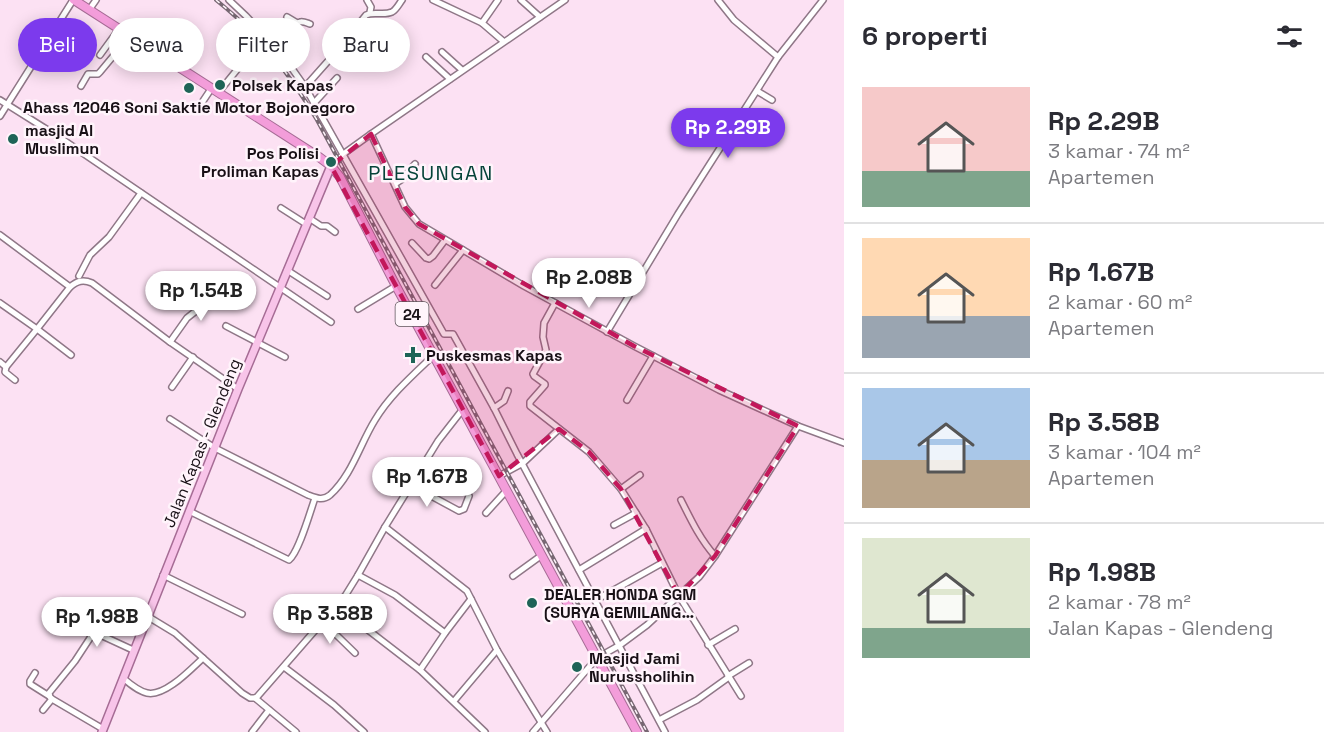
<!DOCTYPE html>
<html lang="id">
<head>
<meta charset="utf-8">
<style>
	:root { --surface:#fff; --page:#f2f2f3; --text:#2b2b33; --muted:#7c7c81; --line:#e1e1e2; --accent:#7c3aed }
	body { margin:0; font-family:"Space Grotesk",sans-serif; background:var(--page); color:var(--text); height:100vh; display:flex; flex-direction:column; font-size:22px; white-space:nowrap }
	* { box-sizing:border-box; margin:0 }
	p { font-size:20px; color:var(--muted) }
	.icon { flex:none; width:33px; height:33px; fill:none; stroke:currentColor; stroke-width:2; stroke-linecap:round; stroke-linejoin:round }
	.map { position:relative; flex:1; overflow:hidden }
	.details { display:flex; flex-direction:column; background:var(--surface); width:480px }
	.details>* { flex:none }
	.hud { position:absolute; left:18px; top:18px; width:570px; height:54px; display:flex; gap:12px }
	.price { position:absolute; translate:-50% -51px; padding:0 14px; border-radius:21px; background:#fff; color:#222; font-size:20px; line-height:39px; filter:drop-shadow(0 2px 3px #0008) }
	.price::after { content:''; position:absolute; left:50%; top:36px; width:18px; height:14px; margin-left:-9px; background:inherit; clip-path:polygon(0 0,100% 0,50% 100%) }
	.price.on { background:var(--accent); color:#fff }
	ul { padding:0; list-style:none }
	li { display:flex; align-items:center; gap:18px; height:150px; padding:0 18px }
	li+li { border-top:2px solid var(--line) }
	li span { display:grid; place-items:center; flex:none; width:168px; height:120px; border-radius:0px; color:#555 }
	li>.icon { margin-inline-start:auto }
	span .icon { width:72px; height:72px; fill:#fffc; stroke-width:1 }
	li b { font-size:26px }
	h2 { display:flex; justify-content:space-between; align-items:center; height:72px; padding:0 18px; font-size:26px }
	.tag { padding:0 21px; border-radius:27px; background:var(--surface); box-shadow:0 3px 15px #0003; font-size:21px; line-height:54px }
	.tag.on { background:var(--accent); color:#fff }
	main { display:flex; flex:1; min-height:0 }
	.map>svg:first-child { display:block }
</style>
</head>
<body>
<main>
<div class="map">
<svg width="844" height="732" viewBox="0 0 844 732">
	<rect width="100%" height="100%" fill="#fce1f3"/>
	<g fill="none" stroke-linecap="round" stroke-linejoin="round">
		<defs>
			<g id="minor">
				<polyline points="229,0 246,16 281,53 305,87 444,334 453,334 494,408 517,454 665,732"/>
				<polyline points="367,0 371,7 370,12"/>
				<polyline points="433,0 482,23 498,0"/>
				<polyline points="521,0 540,17"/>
				<polyline points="89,10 96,0"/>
				<polyline points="287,17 297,23"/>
				<polyline points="482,23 503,41"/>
				<path d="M 275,47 C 279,42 296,22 300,22 C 303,21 307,23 310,24"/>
				<polyline points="442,52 462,70"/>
				<polyline points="100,55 119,29"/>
				<polyline points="426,57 450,79"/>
				<polyline points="778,57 823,0"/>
				<polyline points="81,86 88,74 98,74 100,72 130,36"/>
				<path d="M 305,87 L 337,51 L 366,15 C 374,11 383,16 392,12 C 396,10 399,4 402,0"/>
				<polyline points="757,91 772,100"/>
				<polyline points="218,93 258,44"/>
				<polyline points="0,100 62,139 331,322"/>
				<polyline points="314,103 337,78"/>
				<polyline points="197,110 211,89"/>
				<polyline points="0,116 73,0"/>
				<polyline points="371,134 405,207 419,224 524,286 634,346 719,390 798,426 844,443"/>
				<polyline points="331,166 346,152 371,134 565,0"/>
				<polyline points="395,184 401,180 415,164"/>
				<polyline points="281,208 306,224"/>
				<polyline points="309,218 321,226 327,226 335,232"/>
				<path d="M 0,235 L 70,287 C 77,281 83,279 92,283 L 170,342 L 238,389"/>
				<polyline points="412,243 426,258 429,259 433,256 445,240"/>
				<polyline points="287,270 327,296"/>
				<polyline points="79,276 90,255 109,237 141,193"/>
				<polyline points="435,285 463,250"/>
				<polyline points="0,303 37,329 70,287"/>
				<polyline points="555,303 544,323 543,337 546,350 533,374 534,376 545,384 545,385 530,402 530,406 589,452 621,489 646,529 679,596 741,696"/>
				<polyline points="358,309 396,286"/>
				<polyline points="226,326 285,357"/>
				<polyline points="607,332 678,214 778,57 734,20 718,0"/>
				<polyline points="170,342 187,318 201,307 212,289"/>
				<polyline points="0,362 6,367 37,329 71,355"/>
				<polyline points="6,367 5,372 15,380"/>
				<polyline points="172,387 193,357"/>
				<polyline points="627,400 653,356"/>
				<polyline points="494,408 504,401 508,391"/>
				<path d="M 170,419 L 215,448 L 308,495 C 316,498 323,501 330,495 C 352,475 360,444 375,420 C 390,395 413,375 434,355"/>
				<polyline points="499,476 523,463 559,429"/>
				<polyline points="411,485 459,511 464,509 469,496"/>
				<polyline points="621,489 640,475"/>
				<path d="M 681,500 C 691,520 700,539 715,556"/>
				<path d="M 189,511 L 289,560 C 299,552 310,512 315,498"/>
				<polyline points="486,513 507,490"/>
				<polyline points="614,525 636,513"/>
				<polyline points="385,527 467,591 497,650 547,732"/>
				<polyline points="579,570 646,529"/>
				<polyline points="163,575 242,614"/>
				<polyline points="358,575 395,595 445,633"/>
				<polyline points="513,576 542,555"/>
				<polyline points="596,600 662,563"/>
				<polyline points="337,606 420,670 485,732"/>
				<polyline points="147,616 175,633 203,658"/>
				<polyline points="322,621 355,653"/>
				<polyline points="708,645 735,629"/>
				<polyline points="284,667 334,705 364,732"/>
				<polyline points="420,670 445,633 471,599"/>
				<polyline points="35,673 30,681 30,684 49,696"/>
				<polyline points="728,676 749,663"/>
				<path d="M 123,678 C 130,684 138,691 147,693 C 165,697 191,669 203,658 L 242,693 L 250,698 L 256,698 L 345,596 L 358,575 L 385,527 L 438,441 L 463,409"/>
				<polyline points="255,698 296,732"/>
				<polyline points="454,701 497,650"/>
				<polyline points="43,710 52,699"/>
				<polyline points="659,720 697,700 729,677"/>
				<polyline points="103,729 52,699 50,697 49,693 75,661 94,632 133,650"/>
				<polyline points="252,732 269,710"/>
				<polyline points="533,732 597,658 620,645 647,625 699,577 715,556 798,426"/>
			</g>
			<polyline id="major" points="102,732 238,389 331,166"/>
			<polyline id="highway" points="74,0 319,157 331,166 340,177 396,286 637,732"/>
		</defs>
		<use href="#minor" stroke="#8f7787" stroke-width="8"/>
		<use href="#major" stroke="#a66c95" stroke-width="10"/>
		<use href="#highway" stroke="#a66c95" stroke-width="10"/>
		<use href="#minor" stroke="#fff" stroke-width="5"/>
		<use href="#major" stroke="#f8c4e9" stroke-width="7"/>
		<use href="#highway" stroke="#f39dda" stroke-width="8"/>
		<defs>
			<path id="rail" d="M 216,0 C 259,34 289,73 317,120 L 647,732"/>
		</defs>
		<use href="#rail" stroke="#786873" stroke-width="4"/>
		<use href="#rail" stroke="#fff4fb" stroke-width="1.5" stroke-dasharray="4.5" stroke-linecap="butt"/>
	</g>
	<path fill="#c2185b" fill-opacity="0.2" stroke="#c2185b" stroke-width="4.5" stroke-dasharray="12 8" stroke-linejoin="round" d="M 371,134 L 405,207 L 419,224 L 634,346 L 798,426 L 715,556 L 679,596 L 621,489 L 589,452 L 559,429 L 499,476 L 331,166 Z"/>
	<g fill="#1e6457" stroke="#fff4fb" stroke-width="2">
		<circle cx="220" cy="85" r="6"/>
		<circle cx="189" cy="88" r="6"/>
		<circle cx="13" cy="139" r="6"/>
		<circle cx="331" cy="162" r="6"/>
		<path d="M410 346h6v6h6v6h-6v6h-6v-6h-6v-6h6z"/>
		<circle cx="532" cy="603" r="6"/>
		<circle cx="577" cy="667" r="6"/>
	</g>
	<g text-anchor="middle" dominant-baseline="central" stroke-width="5" stroke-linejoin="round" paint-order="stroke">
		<rect fill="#fff4fb" stroke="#5d545b" stroke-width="1.5" x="395.5" y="302" width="33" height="24" rx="4.5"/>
		<g font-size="15" font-weight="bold" fill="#181016">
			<text x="412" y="314">24</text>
		</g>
		<g font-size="16" font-weight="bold" fill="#181016" stroke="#fff4fb" text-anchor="start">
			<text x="232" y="85">Polsek Kapas</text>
			<text x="189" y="107" text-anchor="middle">Ahass 12046 Soni Saktie Motor Bojonegoro</text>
			<text x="25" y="130">masjid Al<tspan x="25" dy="18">Muslimun</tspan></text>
			<text x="319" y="153" text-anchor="end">Pos Polisi<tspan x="319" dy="18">Proliman Kapas</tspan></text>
			<text x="426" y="355">Puskesmas Kapas</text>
			<text x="544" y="594">DEALER HONDA SGM<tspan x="544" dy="18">(SURYA GEMILANG…</tspan></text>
			<text x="589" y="658">Masjid Jami<tspan x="589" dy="18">Nurussholihin</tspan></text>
		</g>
		<g font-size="16" fill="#181016" stroke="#fff4fb">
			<text transform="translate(202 443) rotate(-68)">Jalan Kapas - Glendeng</text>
		</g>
		<g font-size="20" letter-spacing="1.5" fill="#064339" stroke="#fff4fb">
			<text x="431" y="173">PLESUNGAN</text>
		</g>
	</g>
</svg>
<b class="price on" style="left:728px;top:159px">Rp 2.29B</b>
<b class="price" style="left:589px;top:309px">Rp 2.08B</b>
<b class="price" style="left:201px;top:322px">Rp 1.54B</b>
<b class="price" style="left:427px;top:508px">Rp 1.67B</b>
<b class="price" style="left:330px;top:645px">Rp 3.58B</b>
<b class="price" style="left:97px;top:648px">Rp 1.98B</b>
<div class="hud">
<a class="tag on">Beli</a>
<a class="tag">Sewa</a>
<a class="tag">Filter</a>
<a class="tag">Baru</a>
</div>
</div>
<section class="details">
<h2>6 properti<svg class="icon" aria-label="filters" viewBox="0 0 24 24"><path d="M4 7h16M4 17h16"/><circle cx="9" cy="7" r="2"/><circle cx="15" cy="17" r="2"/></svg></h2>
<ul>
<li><span style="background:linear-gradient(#f6c9c9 70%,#7fa58c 0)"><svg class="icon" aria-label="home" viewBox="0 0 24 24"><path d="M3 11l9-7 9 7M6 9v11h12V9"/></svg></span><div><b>Rp 2.29B</b><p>3 kamar · 74 m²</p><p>Apartemen</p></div></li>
<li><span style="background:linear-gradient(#ffd9b3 65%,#9aa5b1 0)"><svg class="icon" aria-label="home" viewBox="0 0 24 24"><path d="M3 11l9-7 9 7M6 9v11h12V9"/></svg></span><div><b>Rp 1.67B</b><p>2 kamar · 60 m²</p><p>Apartemen</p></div></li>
<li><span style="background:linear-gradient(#a9c7e8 60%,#b9a48a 0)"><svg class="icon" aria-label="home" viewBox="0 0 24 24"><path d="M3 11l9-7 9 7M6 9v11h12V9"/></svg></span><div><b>Rp 3.58B</b><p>3 kamar · 104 m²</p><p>Apartemen</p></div></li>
<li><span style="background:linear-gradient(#dfe7d0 75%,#7fa58c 0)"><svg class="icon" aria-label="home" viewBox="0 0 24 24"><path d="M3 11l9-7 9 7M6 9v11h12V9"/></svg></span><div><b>Rp 1.98B</b><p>2 kamar · 78 m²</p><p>Jalan Kapas - Glendeng</p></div></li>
</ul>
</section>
</main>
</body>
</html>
